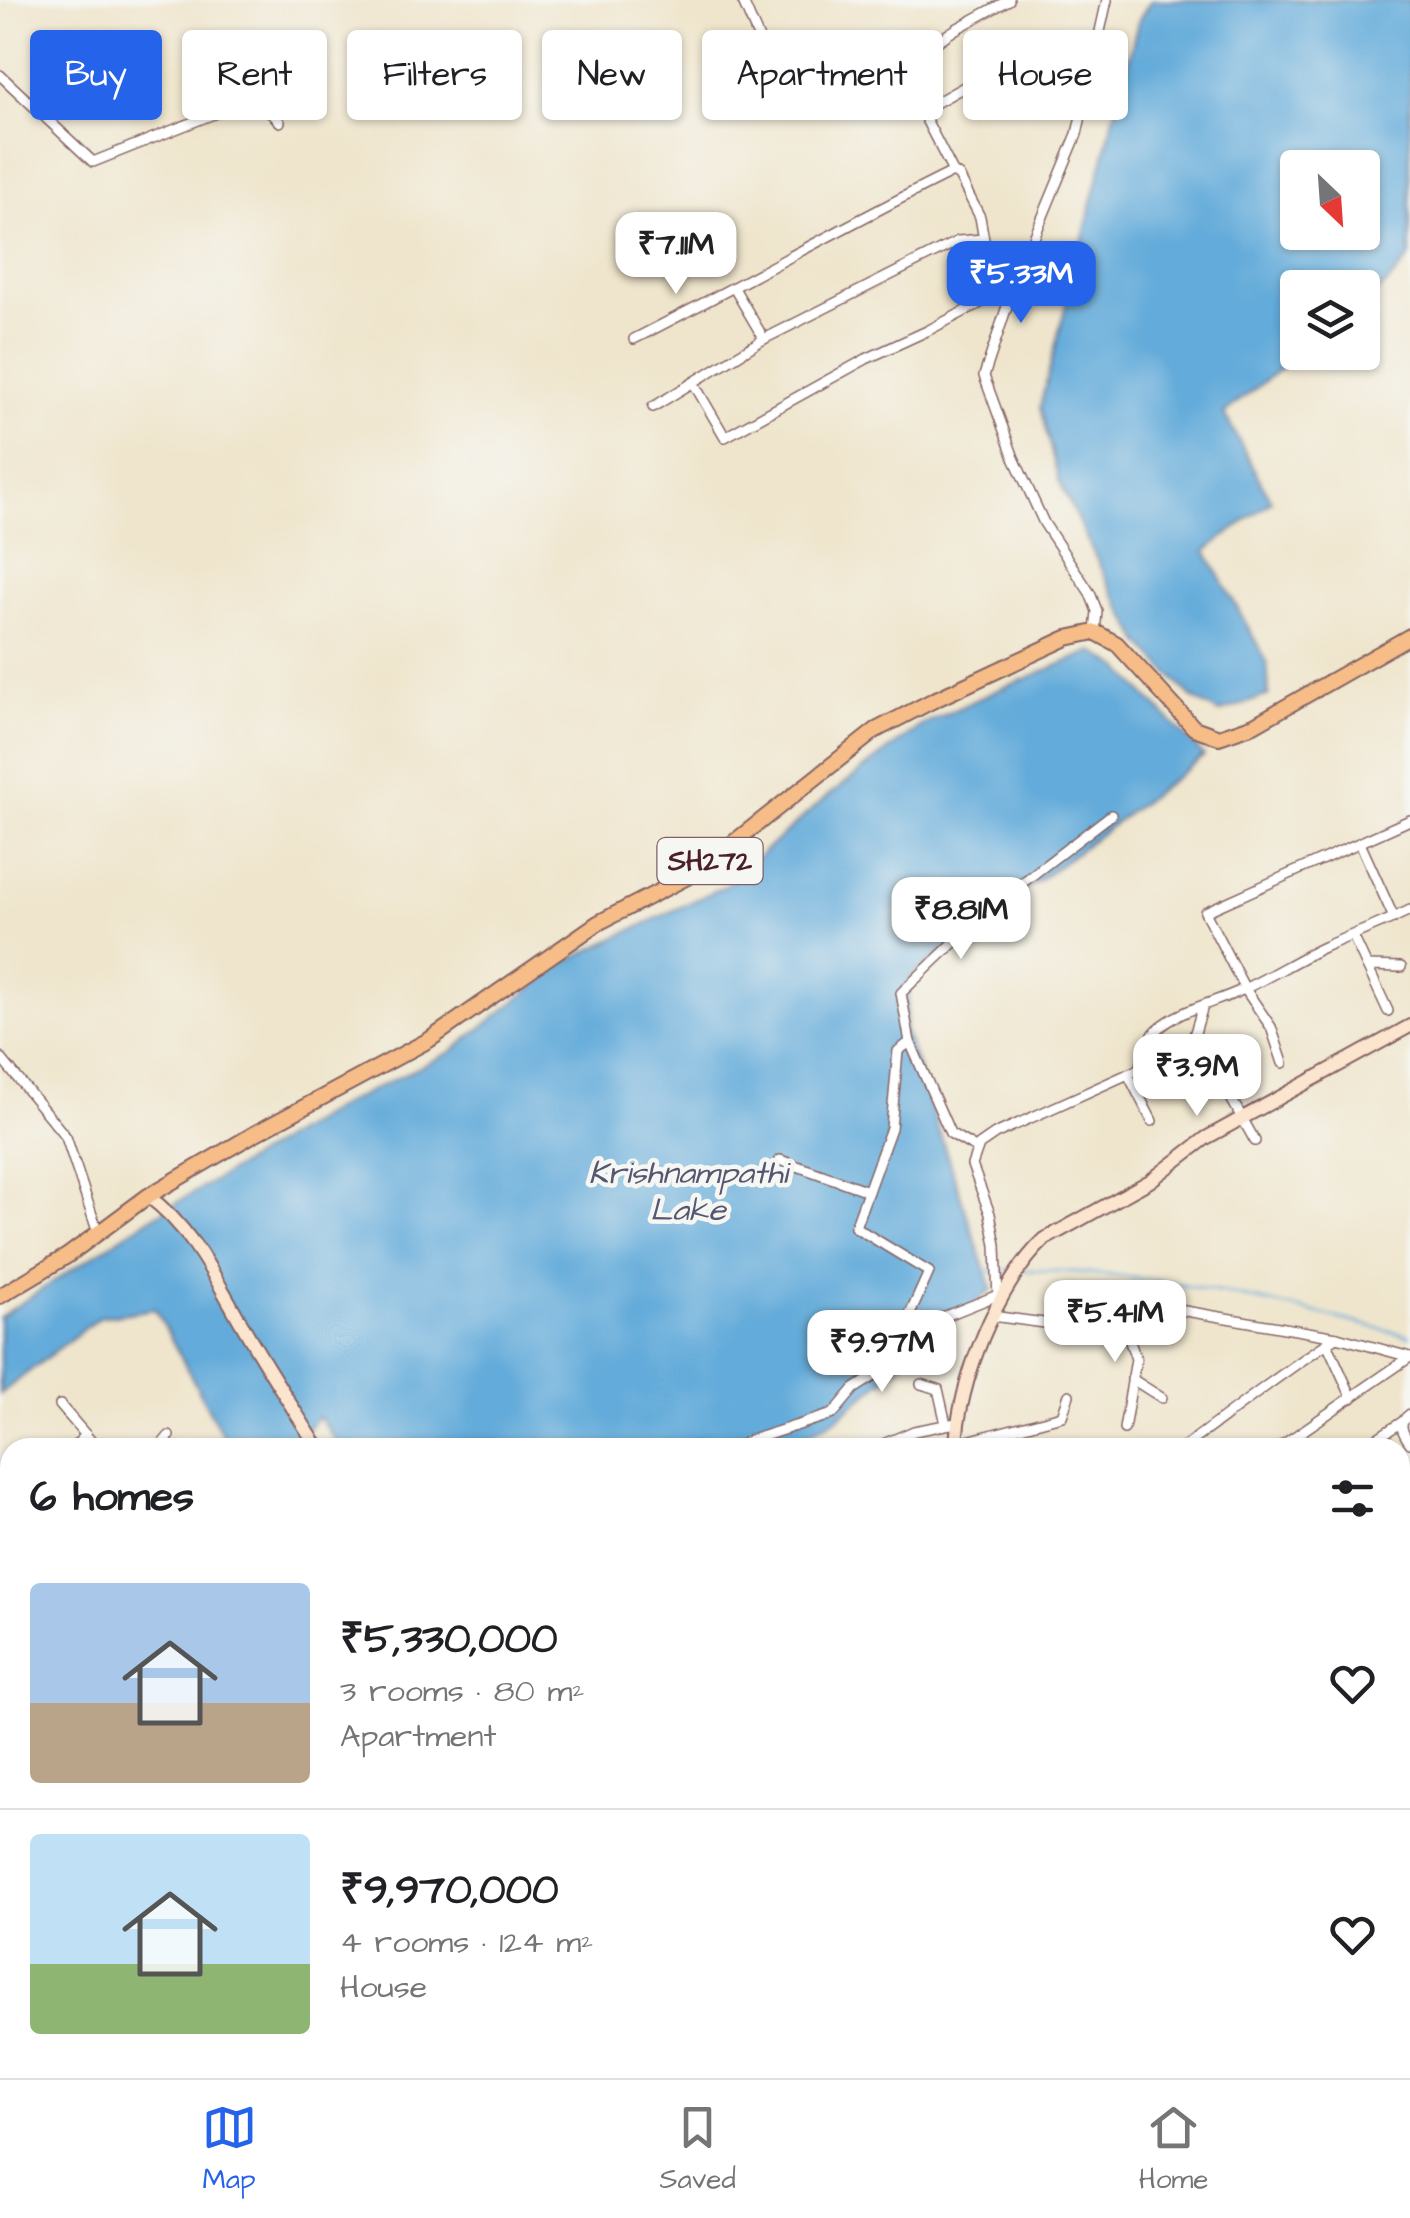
<!DOCTYPE html>
<html lang="en">
<head>
<meta charset="utf-8">
<style>
	:root { --surface:#fff; --page:#f2f2f2; --text:#202124; --muted:#757577; --line:#e0e0e0; --accent:#2563eb }
	body { margin:0; font-family:"Architects Daughter",sans-serif; background:var(--page); color:var(--text); height:100vh; display:flex; flex-direction:column; font-size:38px; white-space:nowrap }
	* { box-sizing:border-box; margin:0 }
	p { font-size:32px; color:var(--muted) }
	.icon { flex:none; width:55px; height:55px; fill:none; stroke:currentColor; stroke-width:2; stroke-linecap:round; stroke-linejoin:round }
	.map { position:relative; flex:1; overflow:hidden }
	.sheet { position:absolute; left:0px; top:1438px; width:1410px; height:642px; display:flex; flex-direction:column; background:var(--surface); border-radius:30px 30px 0 0; box-shadow:0 2px 8px #0004 }
	.sheet>* { flex:none }
	.banner { position:absolute; left:30px; top:30px; width:1350px; height:90px; display:flex; gap:20px }
	.needle { width:65px; rotate:155deg }
	.buttons { position:absolute; left:1280px; top:150px; display:grid; gap:20px }
	.buttons a { display:grid; place-items:center; width:100px; height:100px; border-radius:10px; background:var(--surface); box-shadow:0 2px 8px #0004; font-size:50px }
	.price { position:absolute; translate:-50% -85px; padding:0 22px; border-radius:20px; background:#fff; color:#222; font-size:32px; line-height:65px; filter:drop-shadow(0 2px 5px #0008) }
	.price::after { content:''; position:absolute; left:50%; top:60px; width:30px; height:22px; margin-left:-15px; background:inherit; clip-path:polygon(0 0,100% 0,50% 100%) }
	.price.selected { background:var(--accent); color:#fff }
	ul { padding:0; list-style:none }
	li { display:flex; align-items:center; gap:30px; height:250px; padding:0 30px }
	li+li { border-top:2px solid var(--line) }
	li span { display:grid; place-items:center; flex:none; width:280px; height:200px; border-radius:10px; color:#555 }
	li>.icon { margin-inline-start:auto }
	span .icon { width:120px; height:120px; fill:#fffc; stroke-width:1 }
	li b { font-size:42px }
	h2 { display:flex; justify-content:space-between; align-items:center; height:120px; padding:0 30px; font-size:42px }
	.chip { padding:0 35px; border-radius:10px; background:var(--surface); box-shadow:0 2px 8px #0004; font-size:35px; line-height:90px }
	.chip.selected { background:var(--accent); color:#fff }
	.tab-bar { display:flex; justify-content:space-around; align-items:center; height:140px; border-top:2px solid var(--line); background:var(--surface); font-size:28px; color:var(--muted) }
	.tab-bar a { display:grid; justify-items:center; gap:5px }
	.tab-bar .selected { color:var(--accent) }
	.map>svg:first-child { display:block }
</style>
</head>
<body>
<div class="map">
<svg width="1410" height="2078" viewBox="0 0 1410 2078">
	<rect width="100%" height="100%" fill="#f6f6f2"/>
	<filter id="ink" filterUnits="userSpaceOnUse"><feTurbulence type="fractalNoise" baseFrequency=".01" numOctaves="2"/><feDisplacementMap in="SourceGraphic" scale="20" xChannelSelector="R" yChannelSelector="G"/><feConvolveMatrix kernelMatrix="1 2 1 2 8 2 1 2 1" color-interpolation-filters="sRGB"/></filter>
	<filter id="wash" filterUnits="userSpaceOnUse"><feTurbulence type="fractalNoise" baseFrequency=".0048" numOctaves="4" result="noise"/><feDisplacementMap in="SourceGraphic" scale="40" xChannelSelector="R" yChannelSelector="G"/><feGaussianBlur stdDeviation="2.25" result="paint"/><feColorMatrix in="noise" values="0 0 0 0 0 0 0 0 0 0 0 0 0 0 0 0 0 1.4 0 .05"/><feComposite in="paint" operator="in"/></filter>
	<g filter="url(#wash)">
		<rect width="100%" height="100%" fill="#efe5cc"/>
		<g fill="#63abda" stroke="#566582" stroke-width="2.5" fill-rule="evenodd">
			<path d="M 1151,0 L 1410,0 L 1410,257 L 1387,284 L 1363,303 L 1362,288 L 1298,288 L 1298,352 L 1300,353 L 1224,413 L 1271,501 L 1206,551 L 1267,662 L 1269,695 L 1219,713 L 1191,697 L 1141,643 L 1107,581 L 1059,481 L 1040,407 L 1138,22 ZM 1298,168 L 1362,168 L 1362,232 L 1298,232 Z"/>
			<polygon points="1093,651 1120,668 1204,756 911,976 905,1031 992,1289 835,1420 782,1447 341,1448 318,1416 293,1447 233,1447 227,1443 155,1309 99,1317 0,1394 0,1317 146,1221 347,1102 451,1052 565,962 725,886 823,800 922,725 993,692"/>
		</g>
		<g fill="none" stroke-linecap="round" stroke-linejoin="round">
			<g stroke="#63abda" stroke-width="2.5">
				<path d="M 1023,1270 C 1154,1271 1284,1305 1410,1336"/>
				<polyline points="983,1272 1010,1270"/>
			</g>
		</g>
	</g>
	<g filter="url(#ink)">
		<g fill="none" stroke-linecap="round" stroke-linejoin="round">
			<defs>
				<g id="street">
					<polyline points="899,67 956,29 1009,0"/>
					<polyline points="0,75 93,162 256,97 280,122"/>
					<polyline points="923,110 989,73 1037,52"/>
					<polyline points="734,288 764,339"/>
					<path d="M 634,339 C 741,285 845,225 953,172"/>
					<path d="M 694,384 L 725,437 L 866,359 L 927,331 L 994,296 L 980,217 L 959,176 L 953,172 L 899,67 L 890,55 L 876,48 L 816,80 L 794,87 C 767,67 756,30 742,0"/>
					<polyline points="653,407 764,339 958,241 983,239"/>
					<polyline points="1095,632 1097,611 1090,593 1044,523 1014,458 984,376 1012,291 1077,134 1107,0"/>
					<polyline points="1360,843 1394,918"/>
					<polyline points="1353,936 1388,1011"/>
					<polyline points="1367,966 1401,967"/>
					<polyline points="1195,1034 1255,1141"/>
					<polyline points="0,1057 66,1137 98,1233"/>
					<polyline points="1145,1057 1183,1072 1203,1006"/>
					<polyline points="1283,1063 1271,1027 1245,989 1205,912 1410,820"/>
					<polyline points="1128,1074 1152,1121"/>
					<polyline points="977,1149 950,1133 910,1042 901,993 992,906 1111,815"/>
					<polyline points="780,1160 868,1191"/>
					<path d="M 998,1300 L 996,1245 L 990,1214 L 972,1165 L 979,1145 L 995,1134 L 1137,1070 C 1148,1058 1146,1040 1157,1030 C 1180,1009 1215,1003 1242,990 C 1270,977 1296,960 1324,947 C 1353,934 1382,924 1410,910"/>
					<polyline points="992,1316 1067,1326 1080,1293 1337,1337 1410,1357"/>
					<polyline points="1067,1326 1106,1328 1128,1336 1136,1359 1124,1429"/>
					<polyline points="1327,1343 1352,1398"/>
					<polyline points="907,1355 902,1332 929,1272 855,1227 891,1128 898,1051 910,1042"/>
					<polyline points="1132,1379 1162,1398"/>
					<polyline points="921,1384 938,1389 946,1424"/>
					<polyline points="60,1405 97,1448"/>
					<path d="M 1410,1414 C 1397,1423 1402,1432 1410,1443"/>
					<polyline points="956,1444 1062,1416 1069,1395"/>
					<polyline points="73,1448 86,1435"/>
					<polyline points="159,1448 169,1436"/>
					<polyline points="739,1448 748,1441 833,1414 854,1389 907,1355 928,1323 998,1295"/>
					<polyline points="874,1448 914,1431 956,1423"/>
					<path d="M 1182,1448 C 1234,1411 1283,1371 1337,1337"/>
					<polyline points="1278,1448 1410,1357"/>
					<polyline points="1362,1448 1402,1422"/>
					<polyline points="1400,1509 1410,1503"/>
					<polyline points="1400,1531 1410,1549"/>
					<polyline points="1400,1590 1410,1584"/>
					<polyline points="0,1605 10,1595"/>
					<polyline points="1400,1717 1410,1720"/>
					<polyline points="0,1771 10,1795"/>
					<polyline points="1400,1798 1410,1789"/>
					<polyline points="1400,1812 1410,1814"/>
					<polyline points="1400,1989 1410,1979"/>
					<polyline points="0,2041 10,2057"/>
					<polyline points="1400,2053 1410,2046"/>
					<polyline points="18,2070 23,2078"/>
					<polyline points="312,2070 316,2078"/>
					<polyline points="848,2070 857,2078"/>
					<polyline points="921,2070 927,2077 941,2070"/>
					<polyline points="1152,2070 1161,2078"/>
					<polyline points="1273,2070 1277,2078"/>
					<polyline points="1356,2070 1364,2078"/>
					<polyline points="127,2078 141,2070"/>
					<polyline points="981,2078 995,2070"/>
					<polyline points="1176,2078 1190,2070"/>
					<polyline points="1248,2078 1263,2070"/>
					<polyline points="1369,2078 1378,2070"/>
				</g>
				<g id="secondary">
					<path d="M 148,1196 C 193,1229 216,1280 244,1328 C 267,1368 293,1408 318,1448"/>
					<path d="M 956,1448 C 957,1385 998,1282 1045,1239 L 1150,1181 L 1206,1138 L 1410,1026"/>
					<polyline points="698,2070 703,2078"/>
				</g>
				<polyline id="primary" points="0,1296 67,1256 148,1196 254,1134 429,1040 598,923 695,873 876,730 932,701 1067,638 1095,632 1117,644 1194,728 1219,737 1254,725 1410,636"/>
			</defs>
			<use href="#street" stroke="#846463" stroke-width="12"/>
			<use href="#secondary" stroke="#846463" stroke-width="16"/>
			<use href="#primary" stroke="#846463" stroke-width="18"/>
			<use href="#street" stroke="#fff" stroke-width="9"/>
			<use href="#secondary" stroke="#fce5cf" stroke-width="12"/>
			<use href="#primary" stroke="#f7bd88" stroke-width="14"/>
		</g>
	</g>
	<g text-anchor="middle" dominant-baseline="central" stroke-width="9" stroke-linejoin="round" paint-order="stroke">
		<rect fill="#f6f6f2" stroke="#7e6067" stroke-width="2.5" x="657.5" y="838" width="105" height="46" rx="8"/>
		<g font-size="28" font-weight="bold" fill="#4a1f2b">
			<text x="710" y="861">SH272</text>
		</g>
		<g font-size="32" font-style="italic" fill="#545771" stroke="#f6f6f2">
			<text x="688" y="1173">Krishnampathi<tspan x="688" dy="37">Lake</tspan></text>
		</g>
	</g>
</svg>
<div class="buttons">
<a><svg class="needle" viewBox="-14 -14 28 28"><path d="M0-13l5 13h-10z" fill="#e53935"/><path d="M0 13l5-13h-10z" fill="#757577"/></svg></a>
<a><svg class="icon" aria-label="layers" viewBox="0 0 24 24"><path d="M12 4l9 5-9 5-9-5zM3 14l9 5 9-5"/></svg></a>
</div>
<b class="price" style="left:676px;top:297px">₹7.11M</b>
<b class="price selected" style="left:1021px;top:326px">₹5.33M</b>
<b class="price" style="left:961px;top:962px">₹8.81M</b>
<b class="price" style="left:1197px;top:1119px">₹3.9M</b>
<b class="price" style="left:1115px;top:1365px">₹5.41M</b>
<b class="price" style="left:882px;top:1395px">₹9.97M</b>
<div class="banner">
<a class="chip selected">Buy</a>
<a class="chip">Rent</a>
<a class="chip">Filters</a>
<a class="chip">New</a>
<a class="chip">Apartment</a>
<a class="chip">House</a>
</div>
<section class="sheet">
<h2>6 homes<svg class="icon" aria-label="filters" viewBox="0 0 24 24"><path d="M4 7h16M4 17h16"/><circle cx="9" cy="7" r="2"/><circle cx="15" cy="17" r="2"/></svg></h2>
<ul>
<li><span style="background:linear-gradient(#a9c7e8 60%,#b9a48a 0)"><svg class="icon" aria-label="home" viewBox="0 0 24 24"><path d="M3 11l9-7 9 7M6 9v11h12V9"/></svg></span><div><b>₹5,330,000</b><p>3 rooms · 80 m²</p><p>Apartment</p></div><svg class="icon" aria-label="heart" viewBox="0 0 24 24"><path d="M12 20l-8-8c-3-5 5-10 8-4 3-6 11-1 8 4z"/></svg></li>
<li><span style="background:linear-gradient(#bfe0f5 65%,#8fb573 0)"><svg class="icon" aria-label="home" viewBox="0 0 24 24"><path d="M3 11l9-7 9 7M6 9v11h12V9"/></svg></span><div><b>₹9,970,000</b><p>4 rooms · 124 m²</p><p>House</p></div><svg class="icon" aria-label="heart" viewBox="0 0 24 24"><path d="M12 20l-8-8c-3-5 5-10 8-4 3-6 11-1 8 4z"/></svg></li>
</ul>
</section>
</div>
<nav class="tab-bar">
<a class="selected"><svg class="icon" aria-label="map" viewBox="0 0 24 24"><path d="M3 6l6-2 6 2 6-2v14l-6 2-6-2-6 2zM9 4v14M15 6v14"/></svg>Map</a>
<a><svg class="icon" aria-label="saved" viewBox="0 0 24 24"><path d="M7 4h10v16l-5-4-5 4z"/></svg>Saved</a>
<a><svg class="icon" aria-label="home" viewBox="0 0 24 24"><path d="M3 11l9-7 9 7M6 9v11h12V9"/></svg>Home</a>
</nav>
</body>
</html>
